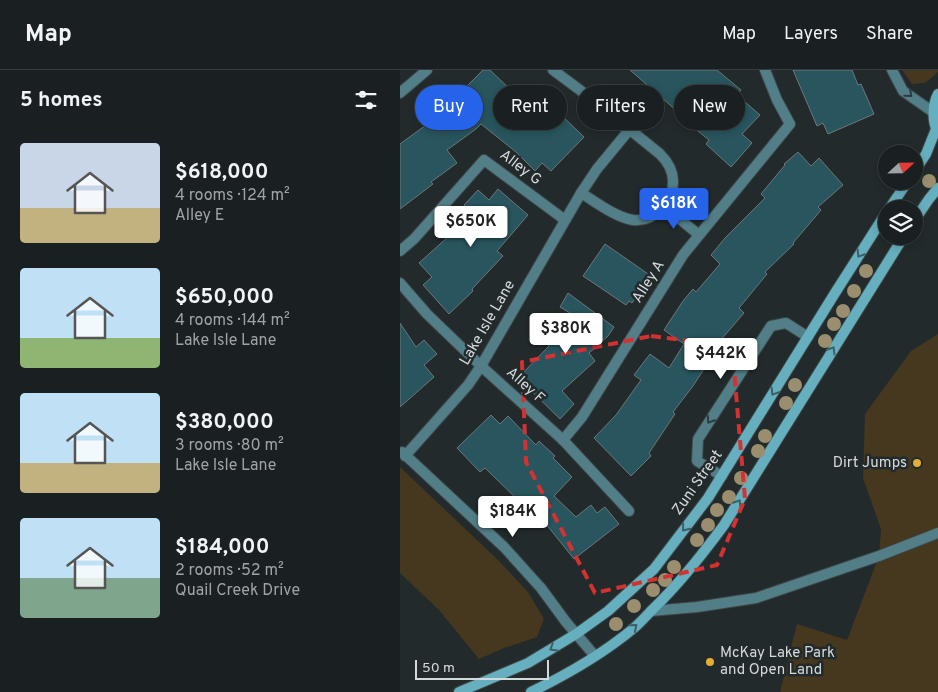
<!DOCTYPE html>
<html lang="en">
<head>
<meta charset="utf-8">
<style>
	:root { --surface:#1a2021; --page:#272d2e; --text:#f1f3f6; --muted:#9fa3a5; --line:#383e3f; --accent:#2563eb }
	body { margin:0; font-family:Overpass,sans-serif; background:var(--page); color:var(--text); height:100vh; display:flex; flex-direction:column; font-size:19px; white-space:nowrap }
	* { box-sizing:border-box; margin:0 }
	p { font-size:16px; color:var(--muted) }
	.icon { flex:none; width:28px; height:28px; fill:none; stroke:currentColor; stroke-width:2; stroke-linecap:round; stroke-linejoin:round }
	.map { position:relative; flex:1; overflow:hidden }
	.side { display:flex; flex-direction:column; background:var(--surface); width:400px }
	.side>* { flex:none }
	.top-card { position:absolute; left:15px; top:15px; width:448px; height:45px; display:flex; gap:10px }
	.needle { width:32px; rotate:68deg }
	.tools { position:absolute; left:478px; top:75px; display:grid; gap:10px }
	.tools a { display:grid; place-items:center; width:45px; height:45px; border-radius:50%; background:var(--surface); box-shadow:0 2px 8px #0003,0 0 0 1px var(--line); font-size:25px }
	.scale { position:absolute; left:15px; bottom:12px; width:134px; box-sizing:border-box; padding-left:5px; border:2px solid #d4dadb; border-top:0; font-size:14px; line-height:18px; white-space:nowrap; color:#d4dadb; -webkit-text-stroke:4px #222a2c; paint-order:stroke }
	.price { position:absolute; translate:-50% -42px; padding:0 11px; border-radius:5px; background:#fff; color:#222; font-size:16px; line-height:32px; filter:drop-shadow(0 1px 2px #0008) }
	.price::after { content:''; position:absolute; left:50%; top:30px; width:15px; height:11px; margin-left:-8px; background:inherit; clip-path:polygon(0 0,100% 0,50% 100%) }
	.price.current { background:var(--accent); color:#fff }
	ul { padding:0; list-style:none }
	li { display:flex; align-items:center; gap:15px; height:125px; padding:0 20px }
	li span { display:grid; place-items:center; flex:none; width:140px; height:100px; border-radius:5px; color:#555 }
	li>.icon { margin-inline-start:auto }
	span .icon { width:60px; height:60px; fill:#fffc; stroke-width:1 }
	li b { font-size:21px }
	h2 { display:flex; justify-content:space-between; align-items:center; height:60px; padding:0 20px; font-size:21px }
	.pill { padding:0 18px; border-radius:22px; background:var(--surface); box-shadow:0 2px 8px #0003,0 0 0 1px var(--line); font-size:18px; line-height:45px }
	.pill.current { background:var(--accent); color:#fff }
	header { display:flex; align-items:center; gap:30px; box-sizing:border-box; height:70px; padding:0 25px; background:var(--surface); border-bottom:1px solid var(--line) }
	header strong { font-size:24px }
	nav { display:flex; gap:28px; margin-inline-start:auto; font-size:18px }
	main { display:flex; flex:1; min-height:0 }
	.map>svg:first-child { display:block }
</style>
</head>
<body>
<header>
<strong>Map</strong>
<nav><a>Map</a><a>Layers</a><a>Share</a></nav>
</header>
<main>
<section class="side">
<h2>5 homes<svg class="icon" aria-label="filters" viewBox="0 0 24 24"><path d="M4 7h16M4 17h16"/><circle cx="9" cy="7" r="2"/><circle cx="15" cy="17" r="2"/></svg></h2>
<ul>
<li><span style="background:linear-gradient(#c9d6e8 65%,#c2b280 0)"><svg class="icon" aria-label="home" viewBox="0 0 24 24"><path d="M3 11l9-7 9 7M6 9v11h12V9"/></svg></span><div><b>$618,000</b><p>4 rooms · 124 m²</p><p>Alley E</p></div></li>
<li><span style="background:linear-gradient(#bfe0f5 70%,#8fb573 0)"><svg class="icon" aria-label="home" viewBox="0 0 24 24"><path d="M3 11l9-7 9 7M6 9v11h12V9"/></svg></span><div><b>$650,000</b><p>4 rooms · 144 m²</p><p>Lake Isle Lane</p></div></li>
<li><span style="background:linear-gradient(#bfe0f5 70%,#c2b280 0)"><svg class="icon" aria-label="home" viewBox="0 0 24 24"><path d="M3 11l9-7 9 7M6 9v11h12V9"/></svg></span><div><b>$380,000</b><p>3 rooms · 80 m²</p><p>Lake Isle Lane</p></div></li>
<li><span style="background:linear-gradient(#bfe0f5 60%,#7fa58c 0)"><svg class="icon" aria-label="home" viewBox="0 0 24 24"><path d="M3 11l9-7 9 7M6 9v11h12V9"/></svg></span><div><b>$184,000</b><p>2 rooms · 52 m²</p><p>Quail Creek Drive</p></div></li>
</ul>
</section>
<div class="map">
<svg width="538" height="622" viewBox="0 0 538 622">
	<rect width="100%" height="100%" fill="#222a2c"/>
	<g fill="#45381e">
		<polygon points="502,0 538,0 538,2 525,13 512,14"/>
		<polygon points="538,264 538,622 380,622 397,554 447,570 479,486 481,459 463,408 465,344 511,281"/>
		<polygon points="0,397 98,490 128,522 144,549 137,567 104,578 79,589 39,540 0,503"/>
	</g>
	<g fill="#28555e" stroke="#6d7779">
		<polygon points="83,0 90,0 118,27 124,20 156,46 159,43 184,67 151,101 142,93 135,101 116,82 81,54 76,59 47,80 57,93 31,112 33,114 0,139 0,74 37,47 47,60 78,27 67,16"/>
		<polygon points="230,0 317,0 341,20 337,25 360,45 342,64 352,73 331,97 306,74 309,70 277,44 278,42"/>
		<polygon points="393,0 452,0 458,15 461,14 474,44 428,64 423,53 417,56"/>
		<polygon points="398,82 411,96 419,88 443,115 418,137 421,140 393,173 394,174 365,202 367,204 339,238 344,243 319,272 321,273 293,316 273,342 275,344 249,383 251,386 231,406 194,368 216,345 241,310 234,305 250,284 269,298 284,274 264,260 283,231 293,219 296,222 320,194 311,185 325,168 365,128 361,124 385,95 384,94"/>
		<polygon points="98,119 128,145 97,181 103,186 72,219 73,221 49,244 23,215 32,207 19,193 50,165 45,161 67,138 64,135 78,120 89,130"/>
		<polygon points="205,174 251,206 232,233 229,231 226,235 183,206"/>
		<polygon points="168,223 214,257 208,266 189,283 195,291 162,321 174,334 160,349 118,308 149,276 142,268 170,243 160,237"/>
		<polygon points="0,253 16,277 24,270 37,284 24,295 34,307 0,337"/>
		<polygon points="91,345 100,354 108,346 136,375 139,371 155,386 153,388 172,407 154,426 176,447 191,435 197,443 205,437 219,454 174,489 146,454 143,457 118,434 120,432 85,398 80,402 57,378"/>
	</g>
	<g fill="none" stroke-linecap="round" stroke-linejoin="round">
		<defs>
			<g id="service">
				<polyline points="0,181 14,169 84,90 165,150"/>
				<polyline points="0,213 27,244 81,296 163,370 229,441"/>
				<polyline points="163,370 182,347 283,185 390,54 377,30 365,0"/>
				<polyline points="251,541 297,537 356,528 479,486 538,463"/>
			</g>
			<g id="minor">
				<path d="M 153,0 L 192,29 L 260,84 C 267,91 273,100 273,111 C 274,132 254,152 233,150 C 215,147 196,132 181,123"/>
				<polyline points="492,0 503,21 533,42"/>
				<polyline points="0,23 27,0"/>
				<polyline points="264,136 299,165"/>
				<polyline points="2,382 104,477 141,518 166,552 195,586"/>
				<polyline points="5,386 68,315 81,296 181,123 197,99 230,59"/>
				<polyline points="322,406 297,391 298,369 371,256 386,253 408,267"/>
			</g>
			<g id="secondary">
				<path d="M 538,24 C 532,35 532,52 538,63"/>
				<polyline points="514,102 526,84 536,59"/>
				<polyline points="489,139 508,111"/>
				<polyline points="514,151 529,129 538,118"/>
				<polyline points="59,622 128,593 176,564 208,541 254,499 308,428 435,223 486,143"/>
				<path d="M 131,622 C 166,605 204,583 234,558 C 241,552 247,545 253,539 C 280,513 302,485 324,455 L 504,166"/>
			</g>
		</defs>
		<use href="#service" stroke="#3e4648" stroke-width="12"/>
		<use href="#minor" stroke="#3e4648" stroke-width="12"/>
		<use href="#secondary" stroke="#3e4648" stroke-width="12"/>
		<use href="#service" stroke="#527e88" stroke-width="10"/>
		<use href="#minor" stroke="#527e88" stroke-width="10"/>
		<use href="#secondary" stroke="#66afbe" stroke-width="10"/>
	</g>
	<g fill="#9a8e6e">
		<circle cx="529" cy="111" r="7"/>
		<circle cx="466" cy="201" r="7"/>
		<circle cx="454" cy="221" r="7"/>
		<circle cx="443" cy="241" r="7"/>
		<circle cx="434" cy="254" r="7"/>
		<circle cx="425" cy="271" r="7"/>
		<circle cx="395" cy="315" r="7"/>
		<circle cx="386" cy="333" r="7"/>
		<circle cx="365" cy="366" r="7"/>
		<circle cx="358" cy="381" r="7"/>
		<circle cx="341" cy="408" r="7"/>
		<circle cx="329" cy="427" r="7"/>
		<circle cx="317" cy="440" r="7"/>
		<circle cx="308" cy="455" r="7"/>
		<circle cx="297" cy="470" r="7"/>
		<circle cx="274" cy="497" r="7"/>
		<circle cx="265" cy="510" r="7"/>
		<circle cx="253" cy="520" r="7"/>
		<circle cx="234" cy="536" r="7"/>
		<circle cx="216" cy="554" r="7"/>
	</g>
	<defs><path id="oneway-chevron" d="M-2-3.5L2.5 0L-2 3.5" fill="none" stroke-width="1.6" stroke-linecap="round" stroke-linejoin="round" transform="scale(1.25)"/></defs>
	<g stroke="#2c3b3e">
		<use href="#oneway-chevron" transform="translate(509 24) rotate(41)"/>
		<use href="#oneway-chevron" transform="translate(310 350) rotate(123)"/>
	</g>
	<g stroke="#3d5f66">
		<use href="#oneway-chevron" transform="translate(460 184) rotate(123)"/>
		<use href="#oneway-chevron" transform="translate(432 280) rotate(-58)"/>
		<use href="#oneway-chevron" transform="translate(374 322) rotate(122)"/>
		<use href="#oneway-chevron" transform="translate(338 433) rotate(-58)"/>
		<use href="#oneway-chevron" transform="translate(285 458) rotate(128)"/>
		<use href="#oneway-chevron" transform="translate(234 557) rotate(-40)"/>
		<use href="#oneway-chevron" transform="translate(153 578) rotate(149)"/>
	</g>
	<path fill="none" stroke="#d63131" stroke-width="4" stroke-dasharray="10 6" stroke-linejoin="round" d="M 251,266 L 332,276 L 345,429 L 317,495 L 195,523 L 126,392 L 122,292 Z"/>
	<g fill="#e2af34" stroke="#222a2c" stroke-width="2">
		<circle cx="517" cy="393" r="5"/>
		<circle cx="310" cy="592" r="5"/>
	</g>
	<g text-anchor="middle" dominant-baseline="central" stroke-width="5" stroke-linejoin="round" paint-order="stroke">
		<g font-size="15" fill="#d4dadb" stroke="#222a2c">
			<text transform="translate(120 98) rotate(37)">Alley G</text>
			<text transform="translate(249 212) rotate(-58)">Alley A</text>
			<text transform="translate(88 253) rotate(-60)">Lake Isle Lane</text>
			<text transform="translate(125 316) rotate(42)">Alley F</text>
			<text transform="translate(298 413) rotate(-55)">Zuni Street</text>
		</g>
		<g font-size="15" fill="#d4dadb" stroke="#222a2c" text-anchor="end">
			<text x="507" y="393">Dirt Jumps</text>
			<text x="320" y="583" text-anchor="start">McKay Lake Park<tspan x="320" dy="17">and Open Land</tspan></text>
		</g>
	</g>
</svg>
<div class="tools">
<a><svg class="needle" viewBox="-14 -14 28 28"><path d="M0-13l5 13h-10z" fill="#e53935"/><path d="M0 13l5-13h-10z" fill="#9fa3a5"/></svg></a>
<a><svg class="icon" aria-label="layers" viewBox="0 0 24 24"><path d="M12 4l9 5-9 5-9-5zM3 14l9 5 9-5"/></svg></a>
</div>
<div class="scale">50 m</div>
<b class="price current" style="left:274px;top:160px">$618K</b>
<b class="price" style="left:71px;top:178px">$650K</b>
<b class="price" style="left:166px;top:285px">$380K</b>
<b class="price" style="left:321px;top:310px">$442K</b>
<b class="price" style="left:113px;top:468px">$184K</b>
<div class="top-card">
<a class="pill current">Buy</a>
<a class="pill">Rent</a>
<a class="pill">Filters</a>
<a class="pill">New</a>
</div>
</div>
</main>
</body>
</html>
